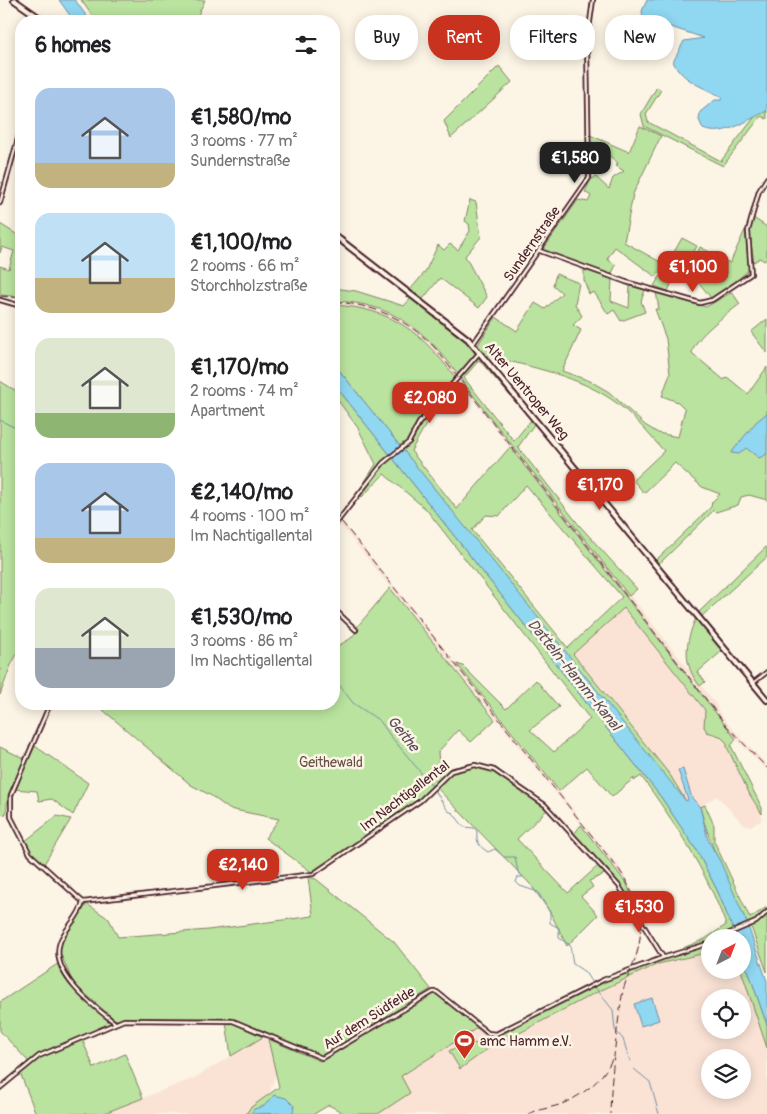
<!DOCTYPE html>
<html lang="en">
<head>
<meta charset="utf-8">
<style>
	:root { --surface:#fff; --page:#f2f2f2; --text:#202124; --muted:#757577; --accent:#c8321e }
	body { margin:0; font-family:Pangolin,sans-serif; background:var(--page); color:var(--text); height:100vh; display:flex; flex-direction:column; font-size:19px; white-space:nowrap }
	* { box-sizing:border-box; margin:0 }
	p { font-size:16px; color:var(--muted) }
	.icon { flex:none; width:28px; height:28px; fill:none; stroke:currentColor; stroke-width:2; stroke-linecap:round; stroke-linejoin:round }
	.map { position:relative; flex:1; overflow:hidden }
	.panel { position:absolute; left:15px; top:15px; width:325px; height:695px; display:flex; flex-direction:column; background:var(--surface); border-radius:20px; box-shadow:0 2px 12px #0003 }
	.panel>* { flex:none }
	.hud { position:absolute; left:355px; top:15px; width:336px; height:45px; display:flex; gap:10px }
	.needle { width:32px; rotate:42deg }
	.controls { position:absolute; left:701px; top:929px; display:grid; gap:10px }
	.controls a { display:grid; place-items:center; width:50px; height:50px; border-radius:50%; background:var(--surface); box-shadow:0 2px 12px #0003; font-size:25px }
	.price { position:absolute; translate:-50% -42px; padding:0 11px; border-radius:10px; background:var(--accent); color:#fff; font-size:16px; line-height:32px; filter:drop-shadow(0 1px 2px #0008) }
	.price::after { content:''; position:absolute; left:50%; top:30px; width:15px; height:11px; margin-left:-8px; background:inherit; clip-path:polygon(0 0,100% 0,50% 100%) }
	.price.on { background:#222; color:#fff }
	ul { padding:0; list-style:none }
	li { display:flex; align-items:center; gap:15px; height:125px; padding:0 20px }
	li span { display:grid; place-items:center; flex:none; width:140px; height:100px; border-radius:15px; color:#555 }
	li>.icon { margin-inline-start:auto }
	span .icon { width:60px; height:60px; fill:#fffc; stroke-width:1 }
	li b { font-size:21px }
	h2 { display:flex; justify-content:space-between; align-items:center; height:60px; padding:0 20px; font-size:21px }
	.chip { padding:0 18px; border-radius:20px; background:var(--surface); box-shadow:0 2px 12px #0003; font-size:18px; line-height:45px }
	.chip.on { background:var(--accent); color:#fff }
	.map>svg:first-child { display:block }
</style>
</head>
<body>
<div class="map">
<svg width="767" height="1114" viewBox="0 0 767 1114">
	<rect width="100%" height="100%" fill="#fcf5e5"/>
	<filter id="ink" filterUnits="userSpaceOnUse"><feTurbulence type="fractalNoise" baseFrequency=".02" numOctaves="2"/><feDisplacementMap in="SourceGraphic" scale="10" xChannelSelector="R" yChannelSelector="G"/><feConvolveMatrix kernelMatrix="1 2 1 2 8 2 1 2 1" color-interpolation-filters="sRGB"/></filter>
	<g filter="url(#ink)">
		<g fill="#fae3d5" fill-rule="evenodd">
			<polygon points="334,301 372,307 400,318 433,342 458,374 455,377 425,340 402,323 369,311 334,305"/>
			<polygon points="459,377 718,707 717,709 728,724 767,765 767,770 736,739 662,646 457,379"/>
			<polygon points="341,520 559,791 582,821 580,823 339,523"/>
			<polygon points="624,608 705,710 704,727 712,735 720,736 727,743 727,747 750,795 762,814 761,821 750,826 745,826 717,796 700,807 692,798 683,770 679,771 688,800 686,801 670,775 573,653"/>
			<polygon points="583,823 621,869 636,898 641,915 641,937 636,962 634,967 630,969 638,945 639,933 634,900 581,825"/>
			<path d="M 710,952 L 710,970 L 741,970 L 767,1048 L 767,1114 L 378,1114 L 409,1093 L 400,1076 L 477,1028 L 497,1044 L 593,994 L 658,964 ZM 710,998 L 742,998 L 742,1030 L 710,1030 ZM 710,1058 L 742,1058 L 742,1090 L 710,1090 Z"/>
			<polygon points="263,1037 268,1039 277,1070 270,1092 246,1114 102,1114 194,1078"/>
		</g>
		<g fill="#bae39f" stroke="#828165" fill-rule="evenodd">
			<polygon points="81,0 205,0 195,21 96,21"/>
			<polygon points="499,66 512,82 451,138 444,121"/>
			<polygon points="657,87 661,90 646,114 648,122 721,161 756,115 767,111 767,119 761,116 723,166 644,126 641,114"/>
			<polygon points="640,126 661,136 633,194 624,242 664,264 656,277 615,247 607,259 616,265 611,275 543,250 578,200 588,202 591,196 585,192 591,179 596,177 609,189 613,178 624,171 616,166 618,163 606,153 591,150 590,135 629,152"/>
			<polygon points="470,200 476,202 481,237 465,256 487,297 479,308 440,278 423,299 410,290 425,272 438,245 444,250 450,244 458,250 470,231 469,224 465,221"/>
			<polygon points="752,217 767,227 767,259 764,261 760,258 754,262 749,231"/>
			<polygon points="0,224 21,237 21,297 0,295 0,266 9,269 14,251 2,247 0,253"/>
			<polygon points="745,230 749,270 724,291 711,298 700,284 688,275 700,247 730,263"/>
			<polygon points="682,238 697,246 684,269 669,261"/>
			<polygon points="667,265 677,271 668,291 654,286"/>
			<polygon points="584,270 612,279 611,301 629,308 630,285 645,290 641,301 645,312 621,321 614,310 608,314 594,292 589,294 584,280"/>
			<path d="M 556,274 L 579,283 L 575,304 L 582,316 L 573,325 L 581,330 L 562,371 L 590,381 L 609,392 L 645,425 L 658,433 L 678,437 L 685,409 L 678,402 L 662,396 L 670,374 L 666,339 L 655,309 L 659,309 L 656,292 L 706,307 L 732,292 L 740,304 C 727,314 694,337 692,353 L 724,380 L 727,377 L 748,394 L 767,367 L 767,500 L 749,495 L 741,497 L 738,505 L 716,512 L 714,510 L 659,564 L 656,560 L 711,507 L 712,502 L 720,494 L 702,487 L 675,463 L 644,493 L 633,480 L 664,451 C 650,436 635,417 618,404 C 579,375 530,367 484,355 L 477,346 L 496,317 L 517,331 L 535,303 L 545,309 L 562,293 L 553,285 Z"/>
			<path d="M 334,288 L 356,291 L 404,306 L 412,297 L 457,332 L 477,353 L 458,374 C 424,329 392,303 334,301 Z"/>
			<path d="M 334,305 C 393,309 421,332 455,377 L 436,402 L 441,406 L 425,426 L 411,451 L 457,509 L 510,447 L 736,739 L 731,746 L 762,808 L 762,814 L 750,795 L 727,747 L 727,743 L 720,736 L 707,732 L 704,727 L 705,710 L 624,608 L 573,654 L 670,775 L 686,801 L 679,795 L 334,364 ZM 526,485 L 622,597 L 568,648 L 472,530 L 486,515 L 499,516 Z"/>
			<polygon points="767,319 767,353 751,332"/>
			<path d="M 479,355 L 535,423 L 518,447 L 579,525 L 637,589 L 629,596 L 459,377 ZM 479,360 L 531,420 L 514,441 L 464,378 Z"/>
			<polygon points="0,381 21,394 21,647 11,665 0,695"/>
			<path d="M 334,384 L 661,797 L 697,851 L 718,892 L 736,937 L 710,938 L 710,952 L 658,964 L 593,994 L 497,1045 L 477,1028 L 401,1076 L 410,1093 L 378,1114 L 345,1114 L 329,1105 L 314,1114 L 246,1114 L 250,1108 L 279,1087 L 268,1039 L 320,1061 L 432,994 L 437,994 L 486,1034 L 495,1036 L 603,982 L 659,960 L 686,953 L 683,948 L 705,939 L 726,925 C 706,870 675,823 641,776 L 634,781 L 634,778 L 612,797 L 587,767 L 559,791 L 457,664 L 463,666 L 506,709 L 536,680 L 559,707 L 530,730 L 554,752 L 590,719 L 426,509 L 384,474 L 363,496 L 361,497 L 357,494 L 376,464 L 358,428 L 334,395 Z"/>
			<polygon points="767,546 767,557 701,617 698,613"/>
			<polygon points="390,588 495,720 471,742 458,730 438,752 439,763 450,768 475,763 496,768 548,809 517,839 568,893 599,865 607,873 589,881 593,887 581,896 598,915 567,946 550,912 531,885 435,786 400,814 313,873 265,838 279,819 229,809 210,795 191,785 96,704 334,704 334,648 350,639 358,630 356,628"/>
			<path d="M 696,618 L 722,651 L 698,672 L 705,682 L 700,686 C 682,664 685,643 696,618 Z"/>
			<polygon points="35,746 88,783 73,815 52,799 39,801 37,791 14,789"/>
			<polygon points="0,747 25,759 8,795 6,814 0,815"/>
			<path d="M 705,805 L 714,825 L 714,841 L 750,918 L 767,907 L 767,911 L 757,920 L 747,923 C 730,885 710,848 700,807 Z"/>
			<polygon points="57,816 71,819 44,864 29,851 24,842"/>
			<polygon points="581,825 627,884 637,911 610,873 574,834"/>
			<polygon points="308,877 316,879 394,942 431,989 321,1056 231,1018 142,1018 115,1020 73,983 59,950 63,938 87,904 109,919 118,937 208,930 313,916"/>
			<polygon points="767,915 767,972 751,927"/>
			<path d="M 59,963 C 74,993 88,1005 115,1024 L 82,1039 L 94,1068 L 125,1054 L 143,1098 L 102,1114 L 36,1114 L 19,1070 L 28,1061 L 0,1031 L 0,1002 Z"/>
			<polygon points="743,964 748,970 767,1025 767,1048 741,970"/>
			<polygon points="226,1022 230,1022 263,1037 231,1056"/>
			<polygon points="467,1041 489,1048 460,1069 449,1051"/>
		</g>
		<g fill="#90d7f1" stroke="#748da2">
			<polygon points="59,0 75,0 90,21 74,21"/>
			<path d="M 647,0 L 767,0 L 767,111 C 748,119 725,138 703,129 L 699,120 L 700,112 L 715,100 L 721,100 L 722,97 C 703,87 684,82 673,62 L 684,41 L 704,38 L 643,18 L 642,11 Z"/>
			<polygon points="334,364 686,801 688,800 678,770 683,769 692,798 700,807 708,840 721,863 747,923 767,981 767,1025 748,970 743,965 742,938 736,937 718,892 697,851 661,797 334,384"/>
			<polygon points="767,413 767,454 759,458 746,448 739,454 731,453 756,422"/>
			<polygon points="652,998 659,1020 641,1026 634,1004"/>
			<polygon points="274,1095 286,1098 294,1106 293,1113 251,1114 254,1109 264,1106"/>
		</g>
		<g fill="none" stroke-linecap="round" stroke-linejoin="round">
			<g stroke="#748da2" stroke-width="1">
				<polyline points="0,182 3,183"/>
				<polyline points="0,420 21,431"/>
				<polyline points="334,678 353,703 380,721 389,734 432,786"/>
				<path d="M 434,789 L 448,811 L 453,813 L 464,827 L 474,828 L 477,831 C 476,843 479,846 488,852 L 495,849 L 504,857 L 515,857 L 518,872 L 523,877 L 518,877 L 516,882 L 520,886 L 538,892 L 550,913 L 550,923 L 559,928 L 559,938 L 570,945 L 573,964 L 585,972 L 592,983"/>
				<polyline points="594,986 613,1010 615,1030 623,1039 630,1061"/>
				<polyline points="634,1069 650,1082 659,1114"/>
			</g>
			<defs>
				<g id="street">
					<polyline points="0,203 21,128"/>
					<polyline points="540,251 626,282 700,303 712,300 751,274 748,231 759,191 767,178"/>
					<polyline points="0,300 21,306"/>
					<polyline points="473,344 589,178 587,43 593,0"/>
					<polyline points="334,526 383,463 409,442 419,423 479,353"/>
					<polyline points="334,609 356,630"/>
					<polyline points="753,683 767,672"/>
					<polyline points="50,704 11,795 11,817 30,854 83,902"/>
					<polyline points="83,902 313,874 420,801 451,771 475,765 494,770 545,805 619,886 663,957"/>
					<path d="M 83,902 C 80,917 65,928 60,942 C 49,973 93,1006 114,1022"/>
					<polyline points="718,938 756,922 767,912"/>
					<polyline points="0,1088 39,1056 124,1020 233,1021 322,1058 433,992 437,992 488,1033 496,1034 603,980 662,958 710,943"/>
				</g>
				<g id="secondary">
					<polyline points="14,0 44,21"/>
					<polyline points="334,235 468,339 767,700"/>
				</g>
			</defs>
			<use href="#street" stroke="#4a1f2b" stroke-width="6"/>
			<use href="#secondary" stroke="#4a1f2b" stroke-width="8"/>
			<use href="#street" stroke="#fcf5e5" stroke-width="2.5"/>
			<use href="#secondary" stroke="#fcf5e5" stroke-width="4"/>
			<g stroke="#4a1f2b" stroke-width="1" stroke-dasharray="8 4" stroke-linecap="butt">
				<polyline points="0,296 21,298"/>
				<path d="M 334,302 C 374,304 409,320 436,349 L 726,725 L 767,768"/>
				<path d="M 334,512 L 620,871 C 636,895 646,924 637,953 C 633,968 624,981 622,996 C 616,1035 611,1075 610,1114"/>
				<path d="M 528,1114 C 539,1109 551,1108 562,1104 C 583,1095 603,1080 612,1059"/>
			</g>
		</g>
	</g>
	<defs>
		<symbol id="stadium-pin" viewBox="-11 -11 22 30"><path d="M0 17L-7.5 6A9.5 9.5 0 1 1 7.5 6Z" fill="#c8321e" stroke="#fcf5e5"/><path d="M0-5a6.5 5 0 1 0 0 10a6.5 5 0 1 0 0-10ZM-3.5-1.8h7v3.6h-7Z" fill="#fff"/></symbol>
	</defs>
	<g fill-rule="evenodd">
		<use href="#stadium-pin" x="452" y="1028" width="25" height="34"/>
	</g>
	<g text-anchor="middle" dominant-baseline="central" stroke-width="5" stroke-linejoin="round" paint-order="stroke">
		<g font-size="14" fill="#4a1f2b" stroke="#fcf5e5">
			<text transform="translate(532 244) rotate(-55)">Sundernstraße</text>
			<text transform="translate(527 391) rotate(50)">Alter Uentroper Weg</text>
			<text transform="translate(405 796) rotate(-37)">Im Nachtigallental</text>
			<text transform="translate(369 1018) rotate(-32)">Auf dem Südfelde</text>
		</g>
		<g font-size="14" fill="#665048" stroke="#fcf5e5">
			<text x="331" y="762">Geithewald</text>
		</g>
		<g font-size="14" fill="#4a1f2b" stroke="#fcf5e5" text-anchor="start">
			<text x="480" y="1041">amc Hamm e.V.</text>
		</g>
		<g font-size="15" font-style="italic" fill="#5c4d5c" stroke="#fcf5e5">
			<text transform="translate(574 675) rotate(51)">Datteln-Hamm-Kanal</text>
			<text transform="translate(403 734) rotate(51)">Geithe</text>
		</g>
	</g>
</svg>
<div class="controls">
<a><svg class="needle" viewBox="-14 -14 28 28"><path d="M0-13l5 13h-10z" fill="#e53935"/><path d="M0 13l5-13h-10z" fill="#757577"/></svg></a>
<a><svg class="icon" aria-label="locate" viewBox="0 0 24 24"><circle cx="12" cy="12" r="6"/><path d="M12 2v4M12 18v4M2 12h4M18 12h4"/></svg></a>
<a><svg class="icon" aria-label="layers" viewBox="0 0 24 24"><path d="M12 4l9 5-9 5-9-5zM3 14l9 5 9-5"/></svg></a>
</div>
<b class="price on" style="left:575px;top:184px">€1,580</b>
<b class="price" style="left:693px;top:293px">€1,100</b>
<b class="price" style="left:430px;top:424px">€2,080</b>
<b class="price" style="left:600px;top:511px">€1,170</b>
<b class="price" style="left:243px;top:891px">€2,140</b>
<b class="price" style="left:639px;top:933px">€1,530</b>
<div class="hud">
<a class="chip">Buy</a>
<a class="chip on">Rent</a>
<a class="chip">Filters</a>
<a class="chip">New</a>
</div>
<section class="panel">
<h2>6 homes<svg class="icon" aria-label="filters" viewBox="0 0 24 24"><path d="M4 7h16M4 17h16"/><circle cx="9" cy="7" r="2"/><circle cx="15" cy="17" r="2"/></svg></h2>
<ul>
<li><span style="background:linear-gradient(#a9c7e8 75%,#c2b280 0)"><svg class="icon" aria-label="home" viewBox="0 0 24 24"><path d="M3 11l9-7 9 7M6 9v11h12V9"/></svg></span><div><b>€1,580/mo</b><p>3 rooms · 77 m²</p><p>Sundernstraße</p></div></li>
<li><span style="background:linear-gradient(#bfe0f5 65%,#c2b280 0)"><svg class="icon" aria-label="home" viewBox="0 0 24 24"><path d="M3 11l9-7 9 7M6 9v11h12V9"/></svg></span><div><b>€1,100/mo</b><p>2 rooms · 66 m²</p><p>Storchholzstraße</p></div></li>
<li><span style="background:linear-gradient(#dfe7d0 75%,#8fb573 0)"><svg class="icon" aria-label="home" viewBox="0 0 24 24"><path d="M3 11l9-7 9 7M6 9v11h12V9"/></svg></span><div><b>€1,170/mo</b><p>2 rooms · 74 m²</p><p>Apartment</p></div></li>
<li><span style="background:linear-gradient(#a9c7e8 75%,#c2b280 0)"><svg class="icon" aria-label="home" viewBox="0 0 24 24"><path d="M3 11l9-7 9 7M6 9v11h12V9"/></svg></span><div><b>€2,140/mo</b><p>4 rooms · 100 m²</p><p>Im Nachtigallental</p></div></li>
<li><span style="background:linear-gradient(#dfe7d0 60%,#9aa5b1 0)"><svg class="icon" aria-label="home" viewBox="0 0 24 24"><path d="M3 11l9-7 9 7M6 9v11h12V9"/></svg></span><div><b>€1,530/mo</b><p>3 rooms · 86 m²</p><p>Im Nachtigallental</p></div></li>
</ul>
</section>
</div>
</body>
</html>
